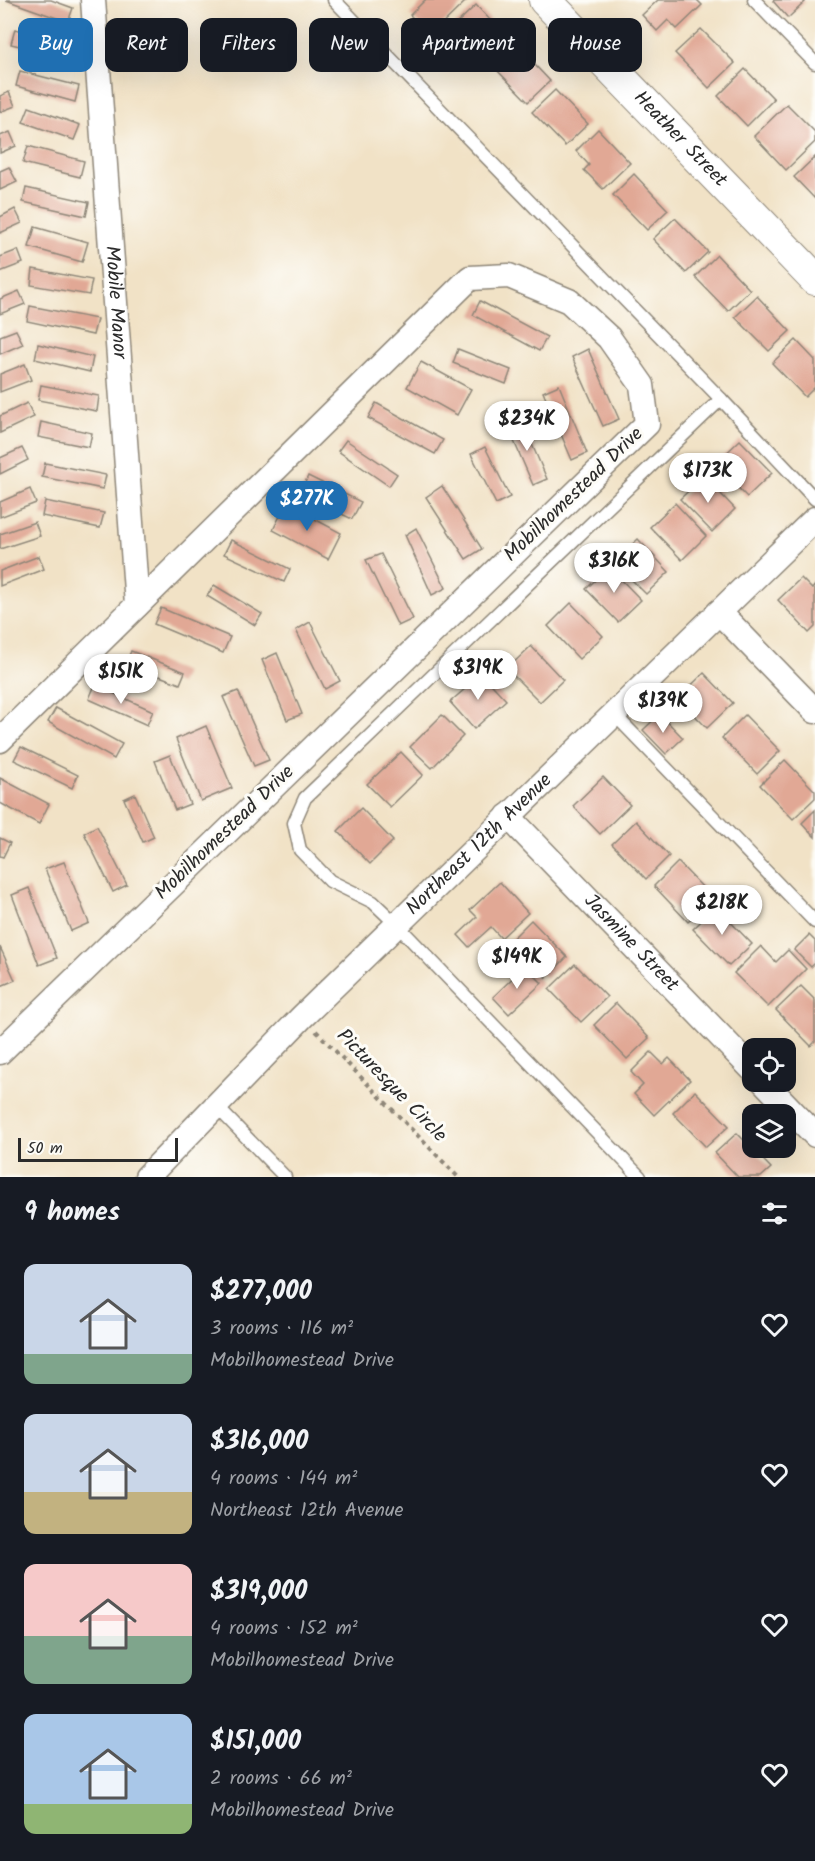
<!DOCTYPE html>
<html lang="en">
<head>
<meta charset="utf-8">
<style>
	:root { --surface:#171b24; --page:#242831; --text:#f1f3f6; --muted:#9ea1a6; --accent:#1f6fb2 }
	body { margin:0; font-family:Kalam,sans-serif; background:var(--page); color:var(--text); height:100vh; display:flex; flex-direction:column; font-size:22px; white-space:nowrap }
	* { box-sizing:border-box; margin:0 }
	p { font-size:20px; color:var(--muted) }
	.icon { flex:none; width:33px; height:33px; fill:none; stroke:currentColor; stroke-width:2; stroke-linecap:round; stroke-linejoin:round }
	.map { position:relative; height:1177px; overflow:hidden }
	.details { display:flex; flex-direction:column; background:var(--surface); flex:1 }
	.details>* { flex:none }
	.hud { position:absolute; left:18px; top:18px; width:780px; height:54px; display:flex; gap:12px }
	.tools { position:absolute; left:742px; top:1038px; display:grid; gap:12px }
	.tools a { display:grid; place-items:center; width:54px; height:54px; border-radius:12px; background:var(--surface); box-shadow:0 6px 24px #0002; font-size:30px }
	.scale { position:absolute; left:18px; bottom:15px; width:160px; box-sizing:border-box; padding-left:6px; border:3px solid #2b2b2b; border-top:0; font-size:16px; line-height:21px; white-space:nowrap; color:#2b2b2b; -webkit-text-stroke:4px #fdfcf7; paint-order:stroke }
	.price { position:absolute; translate:-50% -51px; padding:0 14px; border-radius:21px; background:#fff; color:#222; font-size:20px; line-height:39px; filter:drop-shadow(0 2px 3px #0008) }
	.price::after { content:''; position:absolute; left:50%; top:36px; width:18px; height:14px; margin-left:-9px; background:inherit; clip-path:polygon(0 0,100% 0,50% 100%) }
	.price.selected { background:var(--accent); color:#fff }
	ul { padding:0; list-style:none }
	li { display:flex; align-items:center; gap:18px; height:150px; padding:0 24px }
	li span { display:grid; place-items:center; flex:none; width:168px; height:120px; border-radius:12px; color:#555 }
	li>.icon { margin-inline-start:auto }
	span .icon { width:72px; height:72px; fill:#fffc; stroke-width:1 }
	li b { font-size:26px }
	h2 { display:flex; justify-content:space-between; align-items:center; height:72px; padding:0 24px; font-size:26px }
	.pill { padding:0 21px; border-radius:12px; background:var(--surface); box-shadow:0 6px 24px #0002; font-size:21px; line-height:54px }
	.pill.selected { background:var(--accent); color:#fff }
	.map>svg:first-child { display:block }
</style>
</head>
<body>
<div class="map">
<svg width="815" height="1177" viewBox="0 0 815 1177">
	<rect width="100%" height="100%" fill="#fdfcf7"/>
	<filter id="ink" filterUnits="userSpaceOnUse"><feTurbulence type="fractalNoise" baseFrequency=".0167" numOctaves="2"/><feDisplacementMap in="SourceGraphic" scale="12" xChannelSelector="R" yChannelSelector="G"/><feConvolveMatrix kernelMatrix="1 2 1 2 8 2 1 2 1" color-interpolation-filters="sRGB"/></filter>
	<filter id="wash" filterUnits="userSpaceOnUse"><feTurbulence type="fractalNoise" baseFrequency=".008" numOctaves="4" result="noise"/><feDisplacementMap in="SourceGraphic" scale="24" xChannelSelector="R" yChannelSelector="G"/><feGaussianBlur stdDeviation="1.35" result="paint"/><feColorMatrix in="noise" values="0 0 0 0 0 0 0 0 0 0 0 0 0 0 0 0 0 1.4 0 .05"/><feComposite in="paint" operator="in"/></filter>
	<g filter="url(#wash)">
		<rect width="100%" height="100%" fill="#f1e2c6"/>
		<g id="blocks">
			<g fill="#e1a895">
				<polygon points="6,0 51,0 73,8 68,22"/>
				<polygon points="425,0 467,0 430,36 410,15"/>
				<polygon points="658,0 697,0 702,5 677,29 668,20 657,31 642,15"/>
				<polygon points="774,0 803,0 805,2 788,18 773,1"/>
				<polygon points="476,5 509,40 487,61 454,26"/>
				<polygon points="15,29 78,45 75,59 11,44"/>
				<polygon points="701,29 735,63 709,88 675,53"/>
				<polygon points="517,46 550,81 528,102 495,68"/>
				<polygon points="745,69 774,99 747,126 718,96"/>
				<polygon points="20,71 79,86 75,102 16,86"/>
				<polygon points="555,90 588,124 565,146 532,112"/>
				<polygon points="9,92 15,106 0,112 0,96"/>
				<polygon points="787,104 815,132 815,142 786,170 754,136"/>
				<polygon points="29,107 80,125 74,140 23,122"/>
				<polygon points="598,129 630,163 603,189 584,170 589,165 576,151"/>
				<polygon points="10,132 16,146 0,153 0,136"/>
				<polygon points="28,146 84,161 80,177 23,163"/>
				<polygon points="815,157 815,199 794,177"/>
				<polygon points="9,167 17,182 0,190 0,171"/>
				<polygon points="634,174 668,210 647,230 613,195"/>
				<polygon points="26,188 89,202 86,216 23,202"/>
				<polygon points="15,209 22,223 0,233 0,217"/>
				<polygon points="675,218 708,252 686,273 653,239"/>
				<polygon points="35,227 88,242 82,262 29,247"/>
				<polygon points="18,250 23,263 0,272 0,257"/>
				<polygon points="717,255 750,290 728,311 695,277"/>
				<polygon points="33,269 92,280 89,295 31,285"/>
				<polygon points="19,291 25,304 0,314 0,299"/>
				<polygon points="757,296 790,331 769,351 735,317"/>
				<polygon points="480,301 547,337 539,351 473,315"/>
				<polygon points="30,306 97,319 93,335 27,321"/>
				<polygon points="16,330 23,344 0,354 0,336"/>
				<polygon points="796,340 815,360 815,387 805,397 772,363"/>
				<polygon points="38,344 93,357 90,372 35,359"/>
				<polygon points="458,349 511,370 506,384 453,363"/>
				<polygon points="588,349 619,419 603,426 572,357"/>
				<polygon points="421,362 471,389 457,415 407,387"/>
				<polygon points="25,364 31,380 0,392 0,374"/>
				<polygon points="41,385 99,396 97,411 38,400"/>
				<polygon points="559,385 587,453 572,460 543,392"/>
				<polygon points="27,403 34,417 0,433 0,416"/>
				<polygon points="376,403 443,440 435,454 368,418"/>
				<polygon points="521,419 547,479 533,485 507,425"/>
				<polygon points="41,422 92,433 89,447 38,437"/>
				<polygon points="346,440 397,474 389,486 338,451"/>
				<polygon points="740,440 772,473 747,497 715,464"/>
				<polygon points="485,447 510,497 496,504 471,454"/>
				<polygon points="22,448 28,460 0,474 0,458"/>
				<polygon points="45,463 106,475 103,489 42,477"/>
				<polygon points="308,476 361,502 352,519 300,494"/>
				<polygon points="704,476 735,509 712,532 680,499"/>
				<polygon points="442,486 482,549 466,559 426,497"/>
				<polygon points="30,489 36,503 0,517 0,502"/>
				<polygon points="45,501 104,513 100,528 42,516"/>
				<polygon points="675,503 706,536 682,560 650,527"/>
				<polygon points="286,504 341,533 328,559 273,530"/>
				<polygon points="35,522 40,536 0,549 0,534"/>
				<polygon points="416,528 446,588 432,595 405,535"/>
				<polygon points="638,539 669,572 646,594 614,562"/>
				<polygon points="231,540 290,569 284,582 224,554"/>
				<polygon points="381,554 413,619 398,626 366,560"/>
				<polygon points="39,556 44,569 0,586 0,571"/>
				<polygon points="609,567 641,600 618,622 586,589"/>
				<polygon points="801,578 812,589 815,585 815,627 809,633 778,600"/>
				<polygon points="214,585 262,614 255,625 207,596"/>
				<polygon points="571,603 603,636 579,659 548,626"/>
				<polygon points="161,608 230,637 223,653 154,624"/>
				<polygon points="310,622 340,681 325,689 296,630"/>
				<polygon points="531,646 563,680 540,702 507,669"/>
				<polygon points="131,651 185,672 180,684 126,663"/>
				<polygon points="277,653 302,714 287,720 262,660"/>
				<polygon points="704,673 733,703 707,728 678,698"/>
				<polygon points="482,674 506,700 474,729 450,702"/>
				<polygon points="95,685 153,711 147,725 89,699"/>
				<polygon points="238,691 269,760 254,766 223,697"/>
				<polygon points="56,708 122,744 114,759 48,722"/>
				<polygon points="660,714 683,738 666,754 643,730"/>
				<polygon points="442,715 463,736 432,768 410,747"/>
				<polygon points="745,715 780,751 757,774 722,738"/>
				<polygon points="206,726 232,788 201,801 176,739"/>
				<polygon points="21,747 78,775 72,788 14,760"/>
				<polygon points="401,752 423,775 390,807 367,784"/>
				<polygon points="170,755 190,804 175,810 155,761"/>
				<polygon points="785,760 815,791 815,798 793,819 760,785"/>
				<polygon points="603,777 630,805 600,834 573,806"/>
				<polygon points="0,778 49,804 39,824 0,803"/>
				<polygon points="135,794 154,837 143,842 124,799"/>
				<polygon points="361,808 393,841 370,864 338,831"/>
				<polygon points="815,810 815,837 802,823"/>
				<polygon points="636,821 669,856 646,879 612,844"/>
				<polygon points="97,826 127,885 113,892 84,833"/>
				<polygon points="0,838 10,843 3,857 0,856"/>
				<polygon points="64,862 89,923 71,931 45,869"/>
				<polygon points="678,862 713,898 688,922 654,886"/>
				<polygon points="500,882 528,913 501,938 491,927 469,947 458,935 477,917 470,910"/>
				<polygon points="29,888 57,958 39,965 12,895"/>
				<polygon points="716,907 752,944 729,966 693,929"/>
				<polygon points="531,920 567,957 546,978 510,941"/>
				<polygon points="809,935 815,941 815,963 811,967 794,950"/>
				<polygon points="761,946 776,962 788,950 806,969 768,1007 734,973"/>
				<polygon points="0,947 15,980 1,986 0,984"/>
				<polygon points="575,964 607,997 581,1022 549,989"/>
				<polygon points="525,966 542,983 509,1014 493,997"/>
				<polygon points="801,986 815,1000 815,1042 811,1046 776,1010"/>
				<polygon points="616,1003 649,1038 627,1059 594,1025"/>
				<polygon points="651,1052 663,1064 669,1058 690,1080 654,1115 634,1094 643,1085 631,1072"/>
				<polygon points="695,1091 729,1126 706,1147 673,1113"/>
				<polygon points="737,1133 771,1168 761,1177 738,1177 715,1153"/>
			</g>
		</g>
	</g>
	<g filter="url(#ink)">
		<use href="#blocks" fill-opacity="0" stroke="#8e8678" stroke-width="1.5"/>
		<g fill="none" stroke-linecap="round" stroke-linejoin="round">
			<defs>
				<g id="service">
					<polyline points="334,0 721,399"/>
					<polyline points="754,0 815,63"/>
					<polyline points="613,713 815,922"/>
					<polyline points="216,1106 285,1177"/>
					<polyline points="640,1177 397,925 373,902 330,881 300,850 294,823 305,798 721,399 815,499"/>
				</g>
				<g id="minor">
					<path id="s1" d="M 93,0 L 137,605"/>
					<polyline points="719,612 815,711"/>
					<polyline points="0,740 470,278 509,276 569,301 609,338 642,385 647,424 0,1052"/>
					<path id="s2" d="M 508,816 L 753,1070"/>
					<polyline points="764,1082 815,1135"/>
					<path id="s3" d="M 147,1177 L 302,1017 L 815,519"/>
				</g>
				<g id="tertiary">
					<path id="s4" d="M 545,0 L 815,279"/>
				</g>
			</defs>
			<use href="#service" stroke="#8e8678" stroke-width="15"/>
			<use href="#minor" stroke="#8e8678" stroke-width="27"/>
			<use href="#tertiary" stroke="#8e8678" stroke-width="34"/>
			<polyline stroke="#8e8678" stroke-width="4" stroke-dasharray="4.5 4.5" stroke-linecap="butt" points="316,1031 458,1177"/>
			<use href="#service" stroke="#fff" stroke-width="12"/>
			<use href="#minor" stroke="#fff" stroke-width="24"/>
			<use href="#tertiary" stroke="#fff" stroke-width="32"/>
		</g>
	</g>
	<g text-anchor="middle" dominant-baseline="central" stroke-width="6" stroke-linejoin="round" paint-order="stroke">
		<g font-size="20" fill="#2b2b2b" stroke="#fdfcf7">
			<text stroke="none"><textPath href="#s4" startOffset="194">Heather Street</textPath></text>
			<text stroke="none"><textPath href="#s1" startOffset="303">Mobile Manor</textPath></text>
			<text transform="translate(574 495) rotate(-44)">Mobilhomestead Drive</text>
			<text transform="translate(225 833) rotate(-44)">Mobilhomestead Drive</text>
			<text stroke="none"><textPath href="#s3" startOffset="470">Northeast 12th Avenue</textPath></text>
			<text stroke="none"><textPath href="#s2" startOffset="177">Jasmine Street</textPath></text>
			<text transform="translate(391 1086) rotate(46)">Picturesque Circle</text>
		</g>
	</g>
</svg>
<div class="tools">
<a><svg class="icon" aria-label="locate" viewBox="0 0 24 24"><circle cx="12" cy="12" r="6"/><path d="M12 2v4M12 18v4M2 12h4M18 12h4"/></svg></a>
<a><svg class="icon" aria-label="layers" viewBox="0 0 24 24"><path d="M12 4l9 5-9 5-9-5zM3 14l9 5 9-5"/></svg></a>
</div>
<div class="scale">50 m</div>
<b class="price" style="left:527px;top:452px">$234K</b>
<b class="price" style="left:708px;top:504px">$173K</b>
<b class="price selected" style="left:307px;top:532px">$277K</b>
<b class="price" style="left:614px;top:594px">$316K</b>
<b class="price" style="left:478px;top:701px">$319K</b>
<b class="price" style="left:121px;top:705px">$151K</b>
<b class="price" style="left:663px;top:734px">$139K</b>
<b class="price" style="left:722px;top:936px">$218K</b>
<b class="price" style="left:517px;top:990px">$149K</b>
<div class="hud">
<a class="pill selected">Buy</a>
<a class="pill">Rent</a>
<a class="pill">Filters</a>
<a class="pill">New</a>
<a class="pill">Apartment</a>
<a class="pill">House</a>
</div>
</div>
<section class="details">
<h2>9 homes<svg class="icon" aria-label="filters" viewBox="0 0 24 24"><path d="M4 7h16M4 17h16"/><circle cx="9" cy="7" r="2"/><circle cx="15" cy="17" r="2"/></svg></h2>
<ul>
<li><span style="background:linear-gradient(#c9d6e8 75%,#7fa58c 0)"><svg class="icon" aria-label="home" viewBox="0 0 24 24"><path d="M3 11l9-7 9 7M6 9v11h12V9"/></svg></span><div><b>$277,000</b><p>3 rooms · 116 m²</p><p>Mobilhomestead Drive</p></div><svg class="icon" aria-label="heart" viewBox="0 0 24 24"><path d="M12 20l-8-8c-3-5 5-10 8-4 3-6 11-1 8 4z"/></svg></li>
<li><span style="background:linear-gradient(#c9d6e8 65%,#c2b280 0)"><svg class="icon" aria-label="home" viewBox="0 0 24 24"><path d="M3 11l9-7 9 7M6 9v11h12V9"/></svg></span><div><b>$316,000</b><p>4 rooms · 144 m²</p><p>Northeast 12th Avenue</p></div><svg class="icon" aria-label="heart" viewBox="0 0 24 24"><path d="M12 20l-8-8c-3-5 5-10 8-4 3-6 11-1 8 4z"/></svg></li>
<li><span style="background:linear-gradient(#f6c9c9 60%,#7fa58c 0)"><svg class="icon" aria-label="home" viewBox="0 0 24 24"><path d="M3 11l9-7 9 7M6 9v11h12V9"/></svg></span><div><b>$319,000</b><p>4 rooms · 152 m²</p><p>Mobilhomestead Drive</p></div><svg class="icon" aria-label="heart" viewBox="0 0 24 24"><path d="M12 20l-8-8c-3-5 5-10 8-4 3-6 11-1 8 4z"/></svg></li>
<li><span style="background:linear-gradient(#a9c7e8 75%,#8fb573 0)"><svg class="icon" aria-label="home" viewBox="0 0 24 24"><path d="M3 11l9-7 9 7M6 9v11h12V9"/></svg></span><div><b>$151,000</b><p>2 rooms · 66 m²</p><p>Mobilhomestead Drive</p></div><svg class="icon" aria-label="heart" viewBox="0 0 24 24"><path d="M12 20l-8-8c-3-5 5-10 8-4 3-6 11-1 8 4z"/></svg></li>
</ul>
</section>
</body>
</html>
